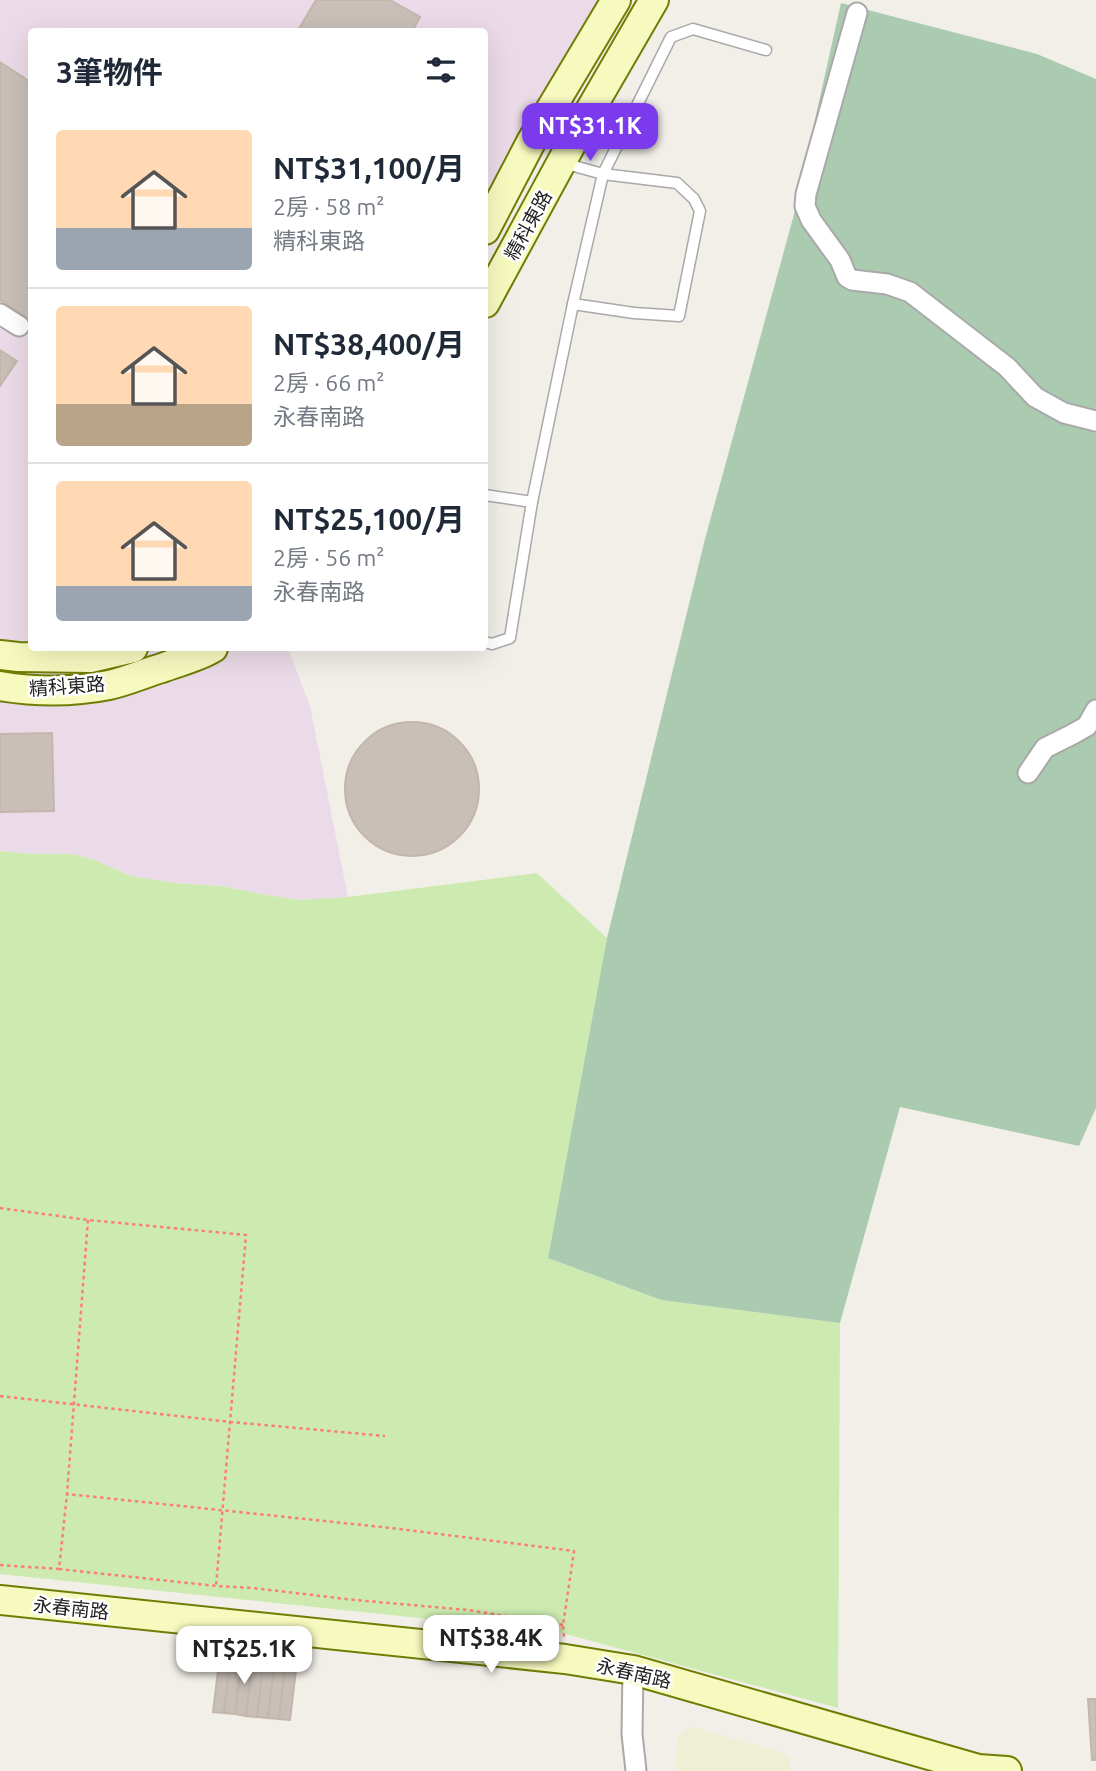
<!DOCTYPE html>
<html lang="zh-TW">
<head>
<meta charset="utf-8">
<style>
	:root { --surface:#fff; --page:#f2f2f3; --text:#1f2937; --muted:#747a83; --line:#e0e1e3; --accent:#7c3aed }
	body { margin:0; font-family:Ubuntu,"Noto Sans TC",sans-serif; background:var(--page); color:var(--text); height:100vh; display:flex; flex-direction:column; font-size:26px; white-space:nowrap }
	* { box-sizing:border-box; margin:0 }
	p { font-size:23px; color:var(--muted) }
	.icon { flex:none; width:38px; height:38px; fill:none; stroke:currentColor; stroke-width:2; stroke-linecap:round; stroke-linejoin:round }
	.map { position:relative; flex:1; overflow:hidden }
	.sheet { position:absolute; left:28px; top:28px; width:460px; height:623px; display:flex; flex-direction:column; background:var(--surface); border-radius:7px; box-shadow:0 7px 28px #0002 }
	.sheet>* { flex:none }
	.price { position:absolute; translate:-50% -60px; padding:0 16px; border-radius:14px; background:#fff; color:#222; font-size:23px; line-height:46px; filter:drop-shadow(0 2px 4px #0008) }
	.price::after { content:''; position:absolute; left:50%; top:42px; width:21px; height:16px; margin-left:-10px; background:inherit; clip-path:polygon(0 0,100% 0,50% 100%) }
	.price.current { background:var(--accent); color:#fff }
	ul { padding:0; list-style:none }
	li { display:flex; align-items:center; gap:21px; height:175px; padding:0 28px }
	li+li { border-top:2px solid var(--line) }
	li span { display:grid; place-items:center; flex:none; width:196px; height:140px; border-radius:7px; color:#555 }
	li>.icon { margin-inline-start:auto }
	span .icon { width:84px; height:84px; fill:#fffc; stroke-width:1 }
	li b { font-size:30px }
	h2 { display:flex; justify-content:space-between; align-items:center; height:84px; padding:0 28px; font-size:30px }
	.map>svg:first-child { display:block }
</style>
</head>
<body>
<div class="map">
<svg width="1096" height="1771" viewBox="0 0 1096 1771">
	<rect width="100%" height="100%" fill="#f2efe9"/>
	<polygon fill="#ebdbe8" points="0,0 615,0 485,239 485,32 32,32 32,648 288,648 310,706 348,897 299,900 261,894 222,886 175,883 131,876 97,861 73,854 34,854 0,851"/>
	<polygon fill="#eef0d5" points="689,1726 790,1755 790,1771 675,1771 678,1737"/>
	<polygon fill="#cdebb0" points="0,851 34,854 73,854 97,861 131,876 175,883 222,886 261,894 299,900 348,897 537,873 607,938 548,1258 661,1300 840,1323 838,1708 562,1633 0,1574"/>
	<polygon fill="#aacbaf" points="841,3 1037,54 1096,79 1096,1108 1079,1146 900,1107 840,1323 661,1300 548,1258 607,938 705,539 793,218"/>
	<g fill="#c7bfb8" stroke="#c4b6ab" stroke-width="2">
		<polygon points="316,0 390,0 420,17 412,32 297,32"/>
		<polygon points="0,62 32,83 32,321 0,300"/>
		<polygon points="0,350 17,361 0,386"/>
		<circle cx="412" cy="789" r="67"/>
		<polygon points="52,733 54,811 0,812 0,734"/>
		<polygon points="220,1654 231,1655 224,1713 213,1712"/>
		<polygon points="231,1655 242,1656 235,1714 224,1713"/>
		<polygon points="242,1656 253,1658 246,1716 235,1714"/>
		<polygon points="253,1658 264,1659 257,1717 246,1716"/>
		<polygon points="264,1659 275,1660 268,1718 257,1717"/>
		<polygon points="275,1660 286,1661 279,1719 268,1718"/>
		<polygon points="286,1661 297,1662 290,1720 279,1719"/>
		<polygon points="1088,1699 1096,1699 1096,1760 1092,1760"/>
	</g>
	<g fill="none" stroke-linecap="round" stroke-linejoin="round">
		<defs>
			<g id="lane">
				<polyline points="563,163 603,174 677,183 694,199 700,211 679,316 634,313 573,304"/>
				<polyline points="485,495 532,502"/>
				<polyline points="485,642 492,644 510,638 532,502 573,304 603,174 671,37 693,29 766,50"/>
			</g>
			<g id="street">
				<polyline points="857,13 806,194 805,206 811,220 840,260 847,277 852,280 887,284 910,292 1007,367 1035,397 1064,413 1096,421"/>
				<polyline points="0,314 19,326"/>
				<polyline points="1028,773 1045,748 1073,734 1087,726 1096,710"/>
				<polyline points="633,1670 632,1734 636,1771"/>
			</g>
			<g id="secondary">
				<polyline points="485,230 531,142 616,0"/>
				<polyline points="485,303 585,119 654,0"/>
				<polyline points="0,655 18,657 90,658 133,648"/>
				<path d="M 0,686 C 36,692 74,692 109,685 C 127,681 145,673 162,668 C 178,662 198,657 213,648"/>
				<polyline points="0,1600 565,1659 633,1670 978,1769 1007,1771"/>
			</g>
		</defs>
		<use href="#lane" stroke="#a9a9a9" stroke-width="13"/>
		<use href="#street" stroke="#a9a9a9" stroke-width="23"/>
		<use href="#secondary" stroke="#707d05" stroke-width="32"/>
		<g stroke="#fa8072" stroke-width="2.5" stroke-dasharray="3.5 3.5" stroke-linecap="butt">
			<polyline points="0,1208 88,1220 246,1235 216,1586"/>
			<polyline points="88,1220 67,1494 391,1528 574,1551 563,1625 564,1638"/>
			<polyline points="0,1396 231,1422 385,1436"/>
			<polyline points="0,1565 59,1569 67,1494"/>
			<polyline points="59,1569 216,1586 253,1588 355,1600 468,1610 563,1625"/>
		</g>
		<use href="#lane" stroke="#fff" stroke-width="10"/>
		<use href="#street" stroke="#fff" stroke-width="19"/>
		<use href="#secondary" stroke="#f7fabf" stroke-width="28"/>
	</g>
	<g text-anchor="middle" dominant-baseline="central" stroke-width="5" stroke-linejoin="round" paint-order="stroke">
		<g font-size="19" fill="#222" stroke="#fff">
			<text transform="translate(528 225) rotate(-61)">精科東路</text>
			<text transform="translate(67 686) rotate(-4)">精科東路</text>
			<text transform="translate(71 1608) rotate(6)">永春南路</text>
			<text transform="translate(634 1673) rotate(13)">永春南路</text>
		</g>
	</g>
</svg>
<b class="price current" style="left:590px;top:163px">NT$31.1K</b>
<b class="price" style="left:491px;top:1675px">NT$38.4K</b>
<b class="price" style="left:244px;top:1686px">NT$25.1K</b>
<section class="sheet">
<h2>3筆物件<svg class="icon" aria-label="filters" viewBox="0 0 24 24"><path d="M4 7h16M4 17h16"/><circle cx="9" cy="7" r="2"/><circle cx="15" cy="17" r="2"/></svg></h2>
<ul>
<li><span style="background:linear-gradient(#ffd9b3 70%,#9aa5b1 0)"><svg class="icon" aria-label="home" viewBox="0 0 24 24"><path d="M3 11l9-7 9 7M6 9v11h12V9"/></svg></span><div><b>NT$31,100/月</b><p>2房 · 58 m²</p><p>精科東路</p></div></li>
<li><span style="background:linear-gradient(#ffd9b3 70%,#b9a48a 0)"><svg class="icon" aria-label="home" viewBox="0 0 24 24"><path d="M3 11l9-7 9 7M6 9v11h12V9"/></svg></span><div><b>NT$38,400/月</b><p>2房 · 66 m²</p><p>永春南路</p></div></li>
<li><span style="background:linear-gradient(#ffd9b3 75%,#9aa5b1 0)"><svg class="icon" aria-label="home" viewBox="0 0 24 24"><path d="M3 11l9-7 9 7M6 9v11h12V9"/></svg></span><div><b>NT$25,100/月</b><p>2房 · 56 m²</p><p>永春南路</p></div></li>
</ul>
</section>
</div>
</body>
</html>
